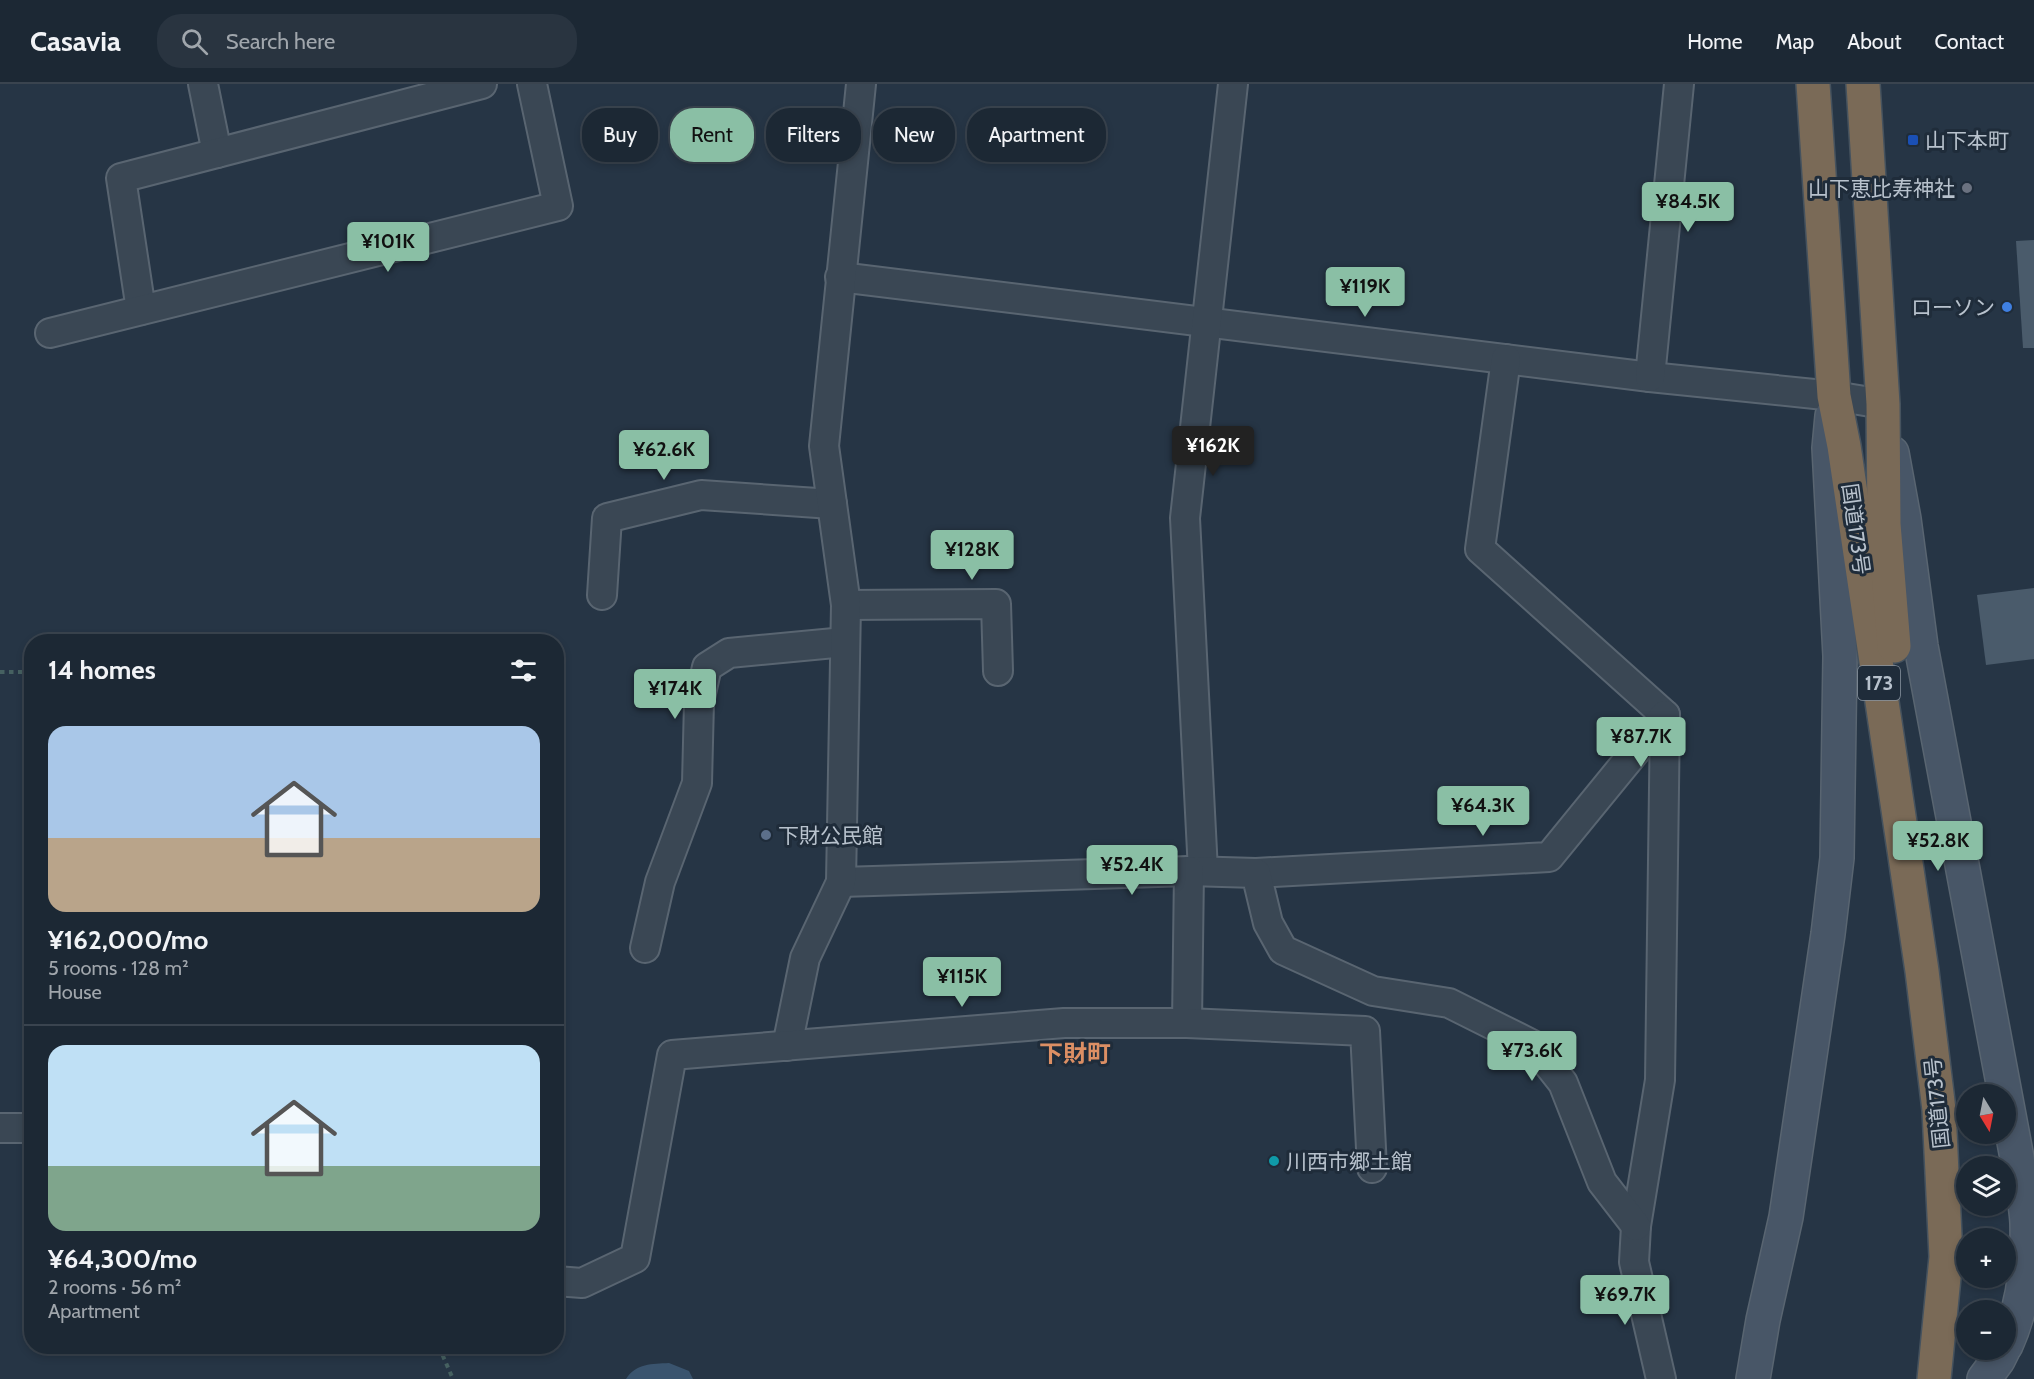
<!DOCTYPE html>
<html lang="en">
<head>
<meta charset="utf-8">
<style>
	:root { --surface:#1c2834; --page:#293440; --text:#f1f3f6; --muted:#a0a6ac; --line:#3a444f; --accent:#8abfa5 }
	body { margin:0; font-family:Cabin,"Noto Sans JP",sans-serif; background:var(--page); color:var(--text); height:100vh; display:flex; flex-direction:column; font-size:22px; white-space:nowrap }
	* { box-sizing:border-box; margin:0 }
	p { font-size:20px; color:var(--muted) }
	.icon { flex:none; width:33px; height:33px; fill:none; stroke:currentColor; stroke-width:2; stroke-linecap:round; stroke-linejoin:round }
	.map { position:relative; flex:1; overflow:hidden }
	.details { position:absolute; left:24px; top:550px; width:540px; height:720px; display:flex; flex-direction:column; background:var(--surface); border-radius:24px; box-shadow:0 3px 9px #0003,0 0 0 2px var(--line) }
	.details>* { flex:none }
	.hud { position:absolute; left:582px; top:24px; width:570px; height:54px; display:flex; gap:12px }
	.needle { width:39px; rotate:170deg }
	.fabs { position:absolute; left:1956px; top:1000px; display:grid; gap:12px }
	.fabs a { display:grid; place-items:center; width:60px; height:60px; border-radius:50%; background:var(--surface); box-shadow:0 3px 9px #0003,0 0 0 2px var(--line); font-size:30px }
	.price { position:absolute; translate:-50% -51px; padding:0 14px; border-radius:6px; background:var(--accent); color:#111; font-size:20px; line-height:39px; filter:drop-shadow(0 2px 3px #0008) }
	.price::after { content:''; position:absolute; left:50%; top:36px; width:18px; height:14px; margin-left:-9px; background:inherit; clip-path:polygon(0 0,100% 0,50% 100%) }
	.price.current { background:#222; color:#fff }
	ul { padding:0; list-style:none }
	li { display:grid; align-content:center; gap:12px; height:318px; padding:0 24px }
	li+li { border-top:2px solid var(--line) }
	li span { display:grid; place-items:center; height:186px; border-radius:18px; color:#555 }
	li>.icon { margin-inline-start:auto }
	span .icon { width:108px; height:108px; fill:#fffc; stroke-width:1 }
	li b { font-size:26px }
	h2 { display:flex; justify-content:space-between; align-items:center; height:72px; padding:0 24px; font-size:26px }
	.tag { padding:0 21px; border-radius:24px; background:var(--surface); box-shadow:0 3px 9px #0003,0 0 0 2px var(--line); font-size:21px; line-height:54px }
	.tag.current { background:var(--accent); color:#111 }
	header { display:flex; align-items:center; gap:36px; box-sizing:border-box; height:84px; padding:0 30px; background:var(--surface); border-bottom:2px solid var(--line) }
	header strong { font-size:28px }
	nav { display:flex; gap:33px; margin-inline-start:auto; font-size:21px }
	.search { width:420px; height:54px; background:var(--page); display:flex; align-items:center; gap:15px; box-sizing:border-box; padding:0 21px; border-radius:24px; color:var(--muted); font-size:22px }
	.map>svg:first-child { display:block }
</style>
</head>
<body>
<header>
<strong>Casavia</strong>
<div class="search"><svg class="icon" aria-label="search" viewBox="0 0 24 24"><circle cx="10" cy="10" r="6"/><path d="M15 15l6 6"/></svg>Search here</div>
<nav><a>Home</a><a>Map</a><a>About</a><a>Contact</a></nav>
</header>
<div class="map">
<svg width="2034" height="1295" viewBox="0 0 2034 1295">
	<rect width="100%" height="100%" fill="#263545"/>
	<path fill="#3a546e" d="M 669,1279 L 689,1287 L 693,1295 L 626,1295 C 636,1279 652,1280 669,1279 Z"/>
	<g fill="#4a5b6b">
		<polygon points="2034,156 2034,264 2023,264 2016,157"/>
		<polygon points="2034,504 2034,575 1986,581 1977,511"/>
	</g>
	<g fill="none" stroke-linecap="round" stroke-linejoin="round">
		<defs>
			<g id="street">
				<polyline points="203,0 217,69"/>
				<polyline points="840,193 1650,293 1834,312 1883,320"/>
				<polyline points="141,226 121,94 482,0"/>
				<polyline points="50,249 558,122 532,0"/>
				<polyline points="1506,275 1480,465 1665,631 1660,996 1636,1142 1634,1178 1661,1295"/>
				<polyline points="1650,293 1679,0"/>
				<polyline points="602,511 607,434 701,411 832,420"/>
				<polyline points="846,521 996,520 998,587"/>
				<polyline points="1203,787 1185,434 1233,0"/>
				<polyline points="1256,789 1549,773 1665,631"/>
				<polyline points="841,798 1189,787 1256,789 1268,839 1283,866 1373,907 1449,919 1533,961 1563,999 1602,1098 1636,1142"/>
				<polyline points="645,864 660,798 697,699 699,618 707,583 729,569 845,558"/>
				<polyline points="1187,939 1189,787"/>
				<polyline points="787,962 805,874 841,798 846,521 824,362 861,0"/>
				<polyline points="0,1044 32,1044"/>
				<polyline points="556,1197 582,1199 635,1174 672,971 1064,939 1187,939 1365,947 1372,1084"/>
			</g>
			<g id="secondary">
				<path d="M 1892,369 L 1904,435 L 1921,562 L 2017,1074 C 2020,1095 2026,1117 2027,1139 C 2028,1180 2023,1224 2006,1261"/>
				<polyline points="1753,1295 1763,1236 1786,1133 1828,850 1837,774 1840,572 1829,364 1832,332"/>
				<polyline points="1984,1295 1998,1276 2003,1266"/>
			</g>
			<g id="highway">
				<polyline points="1813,0 1834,312 1844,362 1922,887 1939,1026 1946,1173 1934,1295"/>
				<polyline points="1863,0 1883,320 1884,440 1894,562"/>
			</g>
		</defs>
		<use href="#street" stroke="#596571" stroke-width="32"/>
		<use href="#secondary" stroke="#596571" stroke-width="36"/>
		<use href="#highway" stroke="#45525e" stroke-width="36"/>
		<g stroke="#466161" stroke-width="4" stroke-dasharray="4.5 4.5" stroke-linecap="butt">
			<polyline points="0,588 32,588"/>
			<polyline points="439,1263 453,1295"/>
		</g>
		<use href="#street" stroke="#3a4754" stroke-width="28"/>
		<use href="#secondary" stroke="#485667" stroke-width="33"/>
		<use href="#highway" stroke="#7a6a57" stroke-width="33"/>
	</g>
	<rect fill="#1a4fb4" stroke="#1f2c3a" stroke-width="2" x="1907" y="50" width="12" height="12" rx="3"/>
	<circle fill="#6b7280" stroke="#1f2c3a" stroke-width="2" cx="1967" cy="104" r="6"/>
	<circle fill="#3f7fe0" stroke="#1f2c3a" stroke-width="2" cx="2007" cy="223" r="6"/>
	<circle fill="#5c6f8a" stroke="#1f2c3a" stroke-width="2" cx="766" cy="751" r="6"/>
	<circle fill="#0f9aa8" stroke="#1f2c3a" stroke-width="2" cx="1274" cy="1077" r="6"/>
	<g text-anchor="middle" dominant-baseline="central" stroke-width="6" stroke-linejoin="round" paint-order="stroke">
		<rect fill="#1f2c3a" stroke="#8a95a1" stroke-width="1.5" x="1858" y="582" width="42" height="34" rx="4.5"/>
		<g font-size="20" font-weight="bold" fill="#b8c2cd">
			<text x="1879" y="599">173</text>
		</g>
		<g font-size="21" fill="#b8c2cd" stroke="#1f2c3a" text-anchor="start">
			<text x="1925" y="56">山下本町</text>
			<text x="1955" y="104" text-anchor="end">山下恵比寿神社</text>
			<text x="1995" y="223" text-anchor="end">ローソン</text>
			<text x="778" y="751">下財公民館</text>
			<text x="1286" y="1077">川西市郷土館</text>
		</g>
		<g font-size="21" fill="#b8c2cd" stroke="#1f2c3a">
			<text transform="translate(1856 445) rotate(82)">国道173号</text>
			<text transform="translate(1937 1019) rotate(-96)">国道173号</text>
		</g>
		<g font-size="24" font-weight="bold" fill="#dc8f64" stroke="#1f2c3a">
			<text x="1075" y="969">下財町</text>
		</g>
	</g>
</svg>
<div class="fabs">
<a><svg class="needle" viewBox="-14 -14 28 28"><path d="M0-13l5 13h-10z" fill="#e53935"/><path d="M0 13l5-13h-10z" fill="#a0a6ac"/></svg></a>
<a><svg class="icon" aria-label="layers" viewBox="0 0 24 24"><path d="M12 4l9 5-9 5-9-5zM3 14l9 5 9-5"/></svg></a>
<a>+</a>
<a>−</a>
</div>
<b class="price" style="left:1688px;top:149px">¥84.5K</b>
<b class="price" style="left:388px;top:189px">¥101K</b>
<b class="price" style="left:1365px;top:234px">¥119K</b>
<b class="price current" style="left:1213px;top:393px">¥162K</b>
<b class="price" style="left:664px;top:397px">¥62.6K</b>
<b class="price" style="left:972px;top:497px">¥128K</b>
<b class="price" style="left:675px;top:636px">¥174K</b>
<b class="price" style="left:1641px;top:684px">¥87.7K</b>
<b class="price" style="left:1483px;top:753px">¥64.3K</b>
<b class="price" style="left:1938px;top:788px">¥52.8K</b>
<b class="price" style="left:1132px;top:812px">¥52.4K</b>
<b class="price" style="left:962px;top:924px">¥115K</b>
<b class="price" style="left:1532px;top:998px">¥73.6K</b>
<b class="price" style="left:1625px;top:1242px">¥69.7K</b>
<div class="hud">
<a class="tag">Buy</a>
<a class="tag current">Rent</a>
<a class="tag">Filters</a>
<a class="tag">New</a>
<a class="tag">Apartment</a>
</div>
<section class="details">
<h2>14 homes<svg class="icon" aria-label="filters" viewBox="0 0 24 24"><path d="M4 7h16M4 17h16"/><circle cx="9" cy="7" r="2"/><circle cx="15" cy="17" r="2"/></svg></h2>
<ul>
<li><span style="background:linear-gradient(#a9c7e8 60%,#b9a48a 0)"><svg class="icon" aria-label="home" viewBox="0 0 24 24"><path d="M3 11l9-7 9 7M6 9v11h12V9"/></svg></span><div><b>¥162,000/mo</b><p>5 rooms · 128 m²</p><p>House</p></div></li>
<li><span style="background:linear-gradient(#bfe0f5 65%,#7fa58c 0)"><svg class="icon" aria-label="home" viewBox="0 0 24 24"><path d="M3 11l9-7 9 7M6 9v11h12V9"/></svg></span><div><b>¥64,300/mo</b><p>2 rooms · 56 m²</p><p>Apartment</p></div></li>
</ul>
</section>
</div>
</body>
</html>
